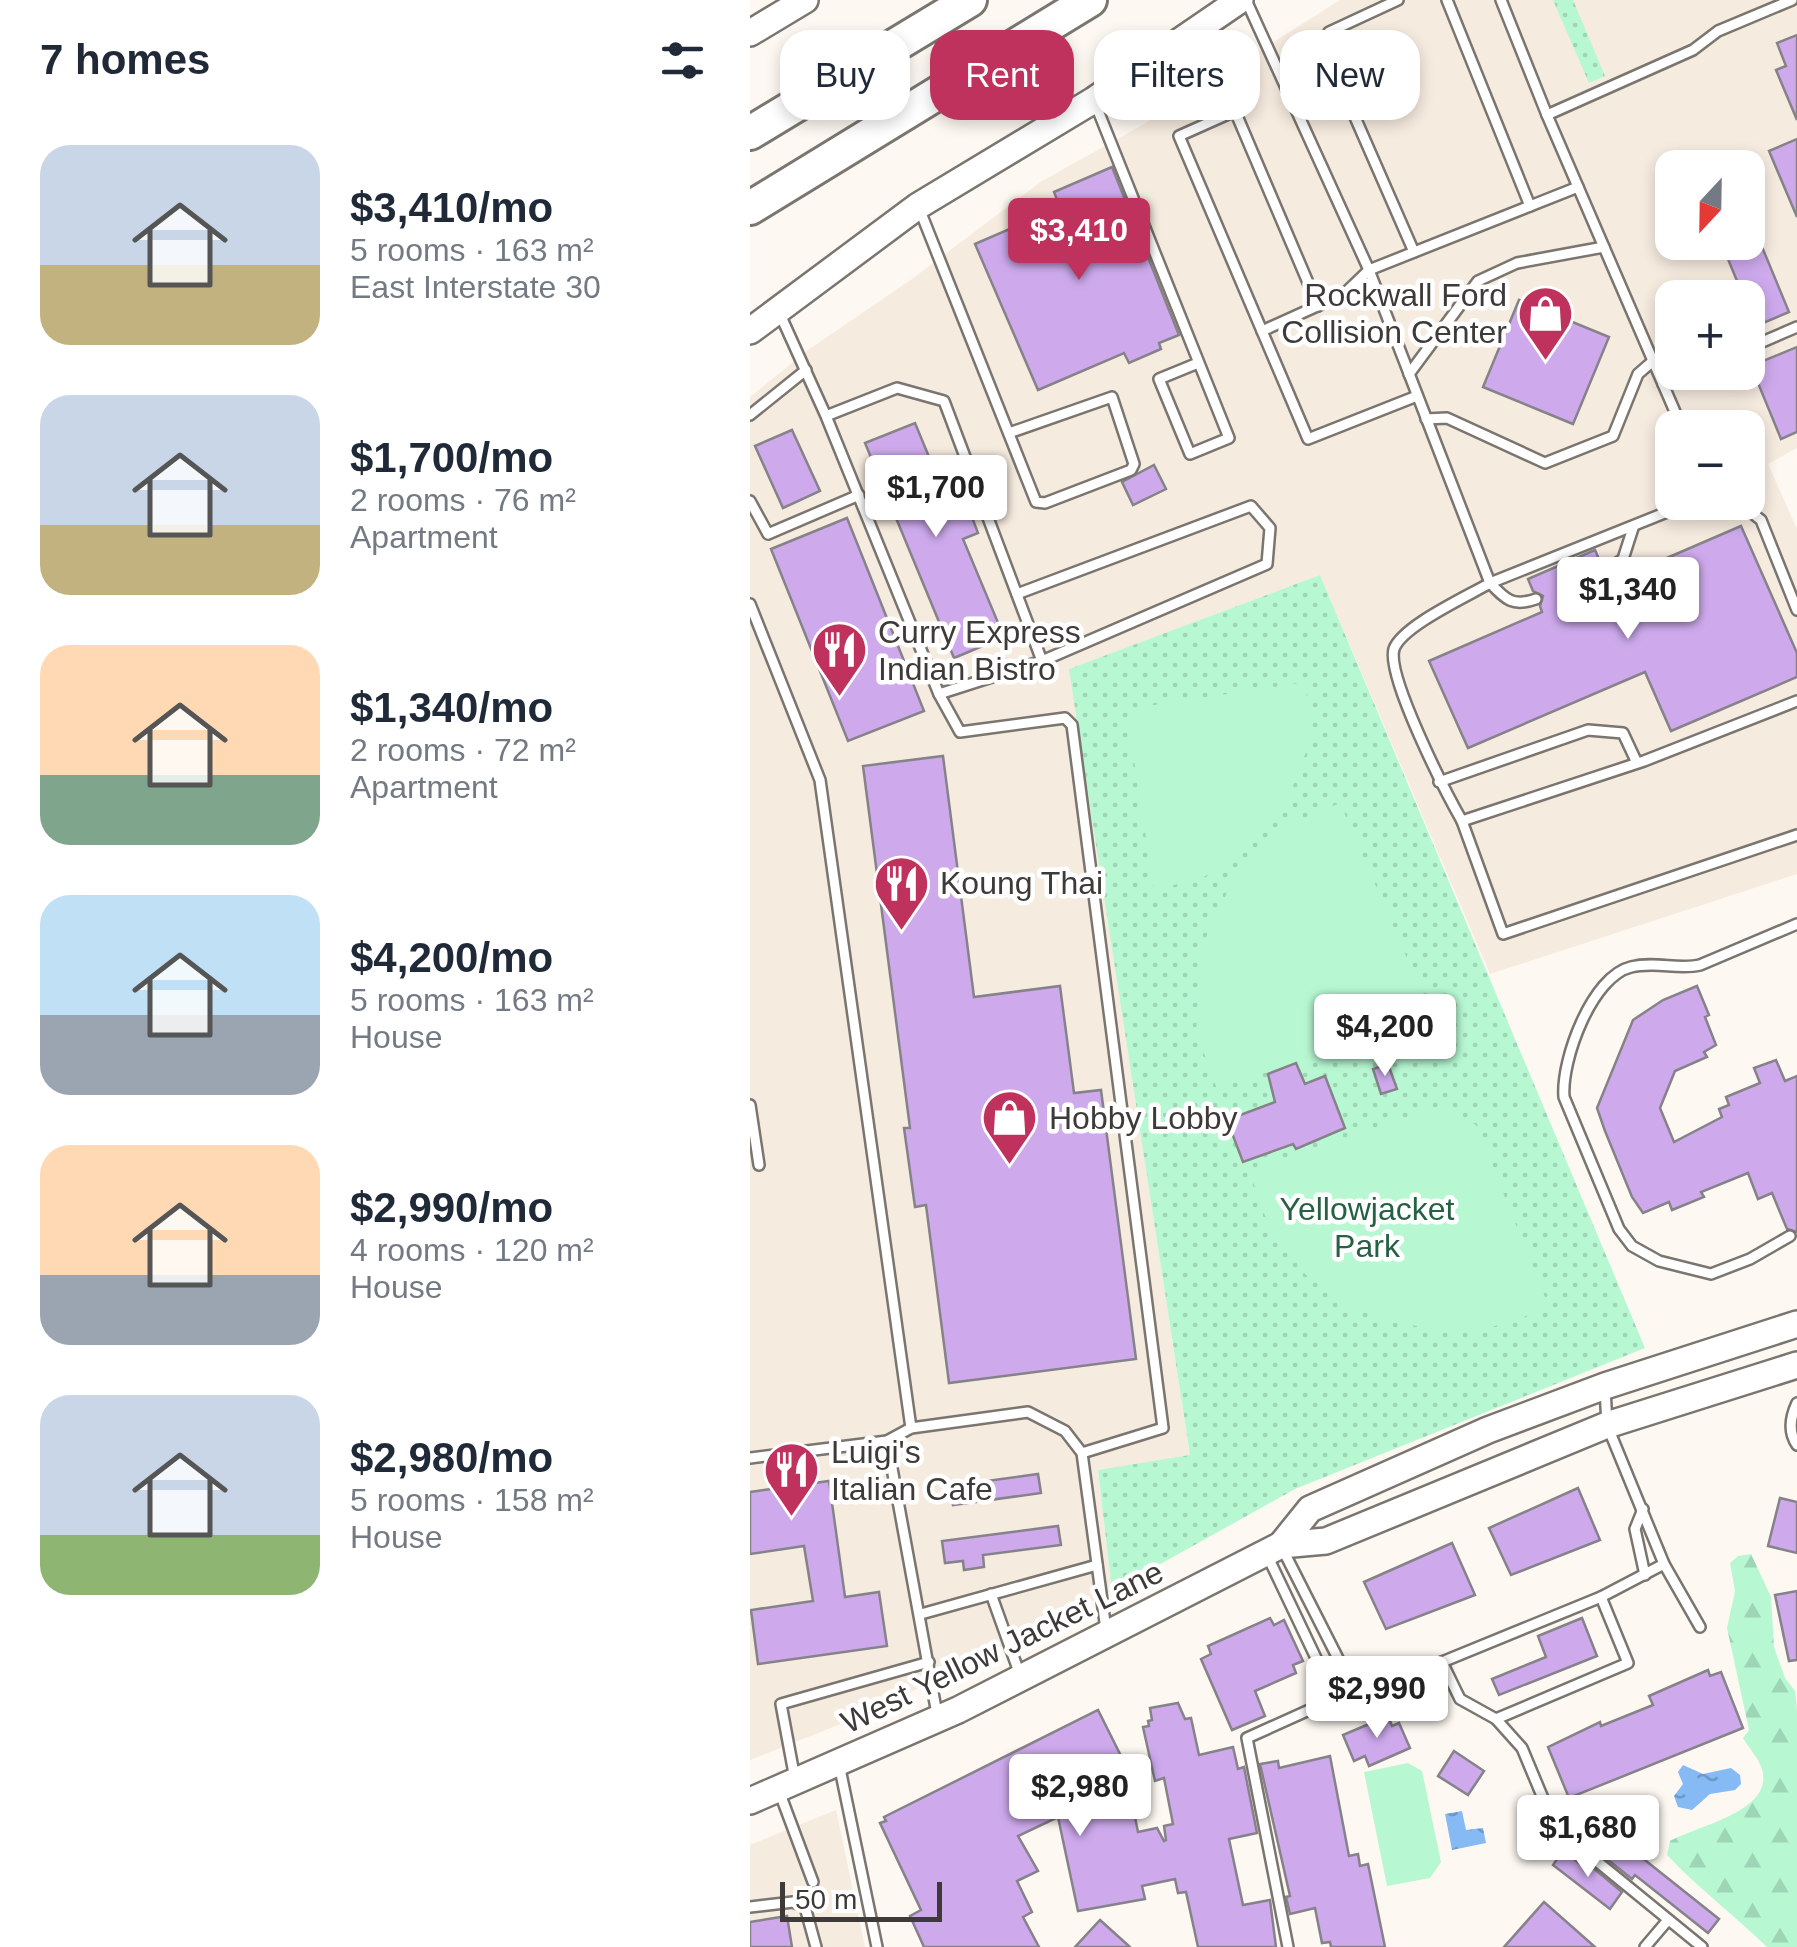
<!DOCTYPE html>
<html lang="en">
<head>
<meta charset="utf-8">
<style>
	:root { --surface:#fff; --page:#f2f2f3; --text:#1f2937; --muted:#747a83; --accent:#c0325e }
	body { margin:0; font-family:Arial,sans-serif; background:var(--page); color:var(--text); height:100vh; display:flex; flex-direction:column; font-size:38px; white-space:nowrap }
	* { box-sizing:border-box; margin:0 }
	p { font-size:32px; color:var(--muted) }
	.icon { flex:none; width:55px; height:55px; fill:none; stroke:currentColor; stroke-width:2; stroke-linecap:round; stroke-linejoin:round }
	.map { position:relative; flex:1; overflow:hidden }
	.side { display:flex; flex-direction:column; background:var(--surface); width:750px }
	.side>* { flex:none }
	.banner { position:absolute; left:30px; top:30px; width:865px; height:90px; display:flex; gap:20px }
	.needle { width:65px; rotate:202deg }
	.controls { position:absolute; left:905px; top:150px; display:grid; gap:20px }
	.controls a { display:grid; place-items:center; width:110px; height:110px; border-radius:20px; background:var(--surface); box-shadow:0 5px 15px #0003; font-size:50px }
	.scale { position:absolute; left:30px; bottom:25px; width:162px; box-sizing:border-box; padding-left:10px; border:5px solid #3d3a38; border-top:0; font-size:28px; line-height:35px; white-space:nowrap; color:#3d3a38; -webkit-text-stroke:8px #fff; paint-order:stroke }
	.price { position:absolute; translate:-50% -85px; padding:0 22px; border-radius:10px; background:#fff; color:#222; font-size:32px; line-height:65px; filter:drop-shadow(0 2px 5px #0008) }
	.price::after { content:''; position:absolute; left:50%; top:60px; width:30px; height:22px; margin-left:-15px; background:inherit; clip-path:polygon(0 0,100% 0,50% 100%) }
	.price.selected { background:var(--accent); color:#fff }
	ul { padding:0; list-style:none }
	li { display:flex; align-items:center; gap:30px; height:250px; padding:0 40px }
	li span { display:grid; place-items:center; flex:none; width:280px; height:200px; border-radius:30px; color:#555 }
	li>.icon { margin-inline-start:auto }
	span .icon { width:120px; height:120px; fill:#fffc; stroke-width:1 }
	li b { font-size:42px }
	h2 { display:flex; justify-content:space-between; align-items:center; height:120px; padding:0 40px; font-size:42px }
	.tag { padding:0 35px; border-radius:30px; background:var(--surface); box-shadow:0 5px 15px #0003; font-size:35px; line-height:90px }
	.tag.selected { background:var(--accent); color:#fff }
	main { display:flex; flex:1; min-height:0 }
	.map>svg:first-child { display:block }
</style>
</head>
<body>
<main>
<section class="side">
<h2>7 homes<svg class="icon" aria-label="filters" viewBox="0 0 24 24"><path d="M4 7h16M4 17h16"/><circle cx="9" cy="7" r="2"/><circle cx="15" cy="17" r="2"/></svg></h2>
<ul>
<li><span style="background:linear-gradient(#c9d6e8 60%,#c2b280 0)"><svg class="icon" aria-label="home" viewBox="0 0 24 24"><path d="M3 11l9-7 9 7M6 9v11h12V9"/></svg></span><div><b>$3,410/mo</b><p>5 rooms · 163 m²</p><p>East Interstate 30</p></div></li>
<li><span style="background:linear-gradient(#c9d6e8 65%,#c2b280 0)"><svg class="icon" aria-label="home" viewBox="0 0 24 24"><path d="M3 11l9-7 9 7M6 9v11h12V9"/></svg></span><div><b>$1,700/mo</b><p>2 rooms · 76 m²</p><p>Apartment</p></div></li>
<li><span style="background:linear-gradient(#ffd9b3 65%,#7fa58c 0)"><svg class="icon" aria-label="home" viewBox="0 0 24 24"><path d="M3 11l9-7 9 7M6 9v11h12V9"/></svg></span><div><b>$1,340/mo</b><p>2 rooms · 72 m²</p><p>Apartment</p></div></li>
<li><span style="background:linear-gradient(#bfe0f5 60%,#9aa5b1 0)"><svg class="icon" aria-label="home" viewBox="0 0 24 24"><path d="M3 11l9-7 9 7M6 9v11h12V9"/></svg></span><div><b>$4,200/mo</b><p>5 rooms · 163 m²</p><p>House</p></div></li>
<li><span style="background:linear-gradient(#ffd9b3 65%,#9aa5b1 0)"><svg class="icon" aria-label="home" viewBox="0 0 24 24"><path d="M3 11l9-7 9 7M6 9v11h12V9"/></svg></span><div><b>$2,990/mo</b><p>4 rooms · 120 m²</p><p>House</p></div></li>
<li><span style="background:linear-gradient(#c9d6e8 70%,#8fb573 0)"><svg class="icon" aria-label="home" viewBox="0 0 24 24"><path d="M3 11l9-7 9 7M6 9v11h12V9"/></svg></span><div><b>$2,980/mo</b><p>5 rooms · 158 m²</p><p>House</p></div></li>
</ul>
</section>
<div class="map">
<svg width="1047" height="1947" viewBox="0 0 1047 1947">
	<defs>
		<pattern id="grass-dots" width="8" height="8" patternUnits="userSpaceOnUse" patternTransform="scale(2.5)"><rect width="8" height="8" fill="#b7f8d3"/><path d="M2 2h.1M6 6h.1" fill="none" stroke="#9ed5b6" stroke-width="1.8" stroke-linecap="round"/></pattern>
		<pattern id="forest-firs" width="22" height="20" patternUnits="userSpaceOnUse" patternTransform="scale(2.5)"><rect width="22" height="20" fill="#b7f8d3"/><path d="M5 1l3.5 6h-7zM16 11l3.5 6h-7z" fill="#9ed5b6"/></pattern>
		<pattern id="water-ripples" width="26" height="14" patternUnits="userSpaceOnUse" patternTransform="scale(2.5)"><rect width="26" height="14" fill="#85baf4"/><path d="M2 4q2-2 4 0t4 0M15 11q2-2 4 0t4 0" fill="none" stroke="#6e98c7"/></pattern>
	</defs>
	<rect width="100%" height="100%" fill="#fdf8f1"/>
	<g fill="#f6ebdf" fill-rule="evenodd">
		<path d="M 590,0 L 1047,0 L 1047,448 L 1018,464 L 1047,529 L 1047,874 L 740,974 L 570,575 L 320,669 L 440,1456 L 348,1470 L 362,1591 L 121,1712 L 0,1760 L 0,397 L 58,350 L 162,279 L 292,181 L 389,127 ZM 922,168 L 998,168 L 998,242 L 922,242 ZM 922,298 L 998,298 L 998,372 L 922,372 ZM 922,428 L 998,428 L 998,502 L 922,502 Z"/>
		<polygon points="86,1810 115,1947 0,1947 0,1845"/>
	</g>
	<g fill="url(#grass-dots)">
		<polygon points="803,0 823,0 855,76 839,83"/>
		<polygon points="570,575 895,1348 545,1489 362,1591 348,1470 440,1455 319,669"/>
	</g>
	<path fill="url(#forest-firs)" d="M 1001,1554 L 1021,1597 L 1024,1647 L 1035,1678 L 1045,1691 L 1047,1709 L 1047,1947 L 1017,1947 C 984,1915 949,1889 917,1855 L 920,1841 C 948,1825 1031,1810 1010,1764 C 1006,1755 998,1747 993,1738 L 999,1730 L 977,1628 L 985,1591 L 980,1563 L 988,1556 Z"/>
	<g fill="#b7f8d3">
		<polygon points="556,682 559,744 535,807 495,852 452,878 404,890 378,721 391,707"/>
		<path d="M 590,803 L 669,986 C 669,1001 668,1013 654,1022 L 467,1089 L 446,1031 L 452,946 L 480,886 L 542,823 Z"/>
		<polygon points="698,1106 726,1125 799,1307 755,1324 714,1332 637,1322 595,1303 555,1274 518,1224 499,1170 688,1107"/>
		<polygon points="658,1763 672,1771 691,1862 680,1878 637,1886 614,1772"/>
	</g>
	<g fill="url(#water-ripples)">
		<polygon points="933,1765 953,1774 981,1768 990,1775 991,1784 985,1790 960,1794 942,1810 928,1807 924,1796 933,1784 928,1772"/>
		<polygon points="712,1811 716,1830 733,1828 736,1843 702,1850 695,1814"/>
	</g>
	<g fill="#ceaaed" stroke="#858289" stroke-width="2.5">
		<polygon points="1047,35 1047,120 1026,70 1036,66 1027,43"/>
		<polygon points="1047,139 1047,217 1019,151"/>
		<polygon points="362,167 429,335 409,343 411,349 379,363 374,353 288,390 225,244 310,207 304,192"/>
		<polygon points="971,242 1010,242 1039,312 1006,326 998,298 994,298"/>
		<polygon points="769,300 859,337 823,424 733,387"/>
		<polygon points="1047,347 1047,432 1031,439 1001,366"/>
		<polygon points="165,423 201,510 217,504 228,533 213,539 254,637 204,658 115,443"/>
		<polygon points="42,430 70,491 33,508 5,446"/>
		<polygon points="404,465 416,489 383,505 372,482"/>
		<polygon points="97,518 174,711 98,741 21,549"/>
		<polygon points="991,526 1047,653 1047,677 921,731 895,672 718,748 679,661 792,612 790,606 793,596 783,591 778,579 845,550 851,564 846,569 847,576 859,583"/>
		<polygon points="193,756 224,997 310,986 324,1093 351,1090 386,1359 199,1383 176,1205 165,1207 154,1128 160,1128 113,766"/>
		<polygon points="947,986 959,1015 955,1017 966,1045 954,1052 957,1057 925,1071 910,1108 924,1142 972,1117 969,1109 979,1105 976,1097 1010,1083 1004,1068 1026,1060 1035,1081 1047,1076 1047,1232 1037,1229 1022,1193 1008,1199 998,1173 951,1192 954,1197 922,1210 919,1202 893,1213 882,1197 855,1131 847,1108 883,1020 913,1000"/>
		<polygon points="546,1063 555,1084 575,1076 595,1128 546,1149 543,1144 493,1162 477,1120 525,1102 518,1074"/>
		<polygon points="638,1064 647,1089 631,1094 623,1069"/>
		<polygon points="288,1474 291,1493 203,1505 200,1486"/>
		<polygon points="79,1481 95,1597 129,1592 137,1646 8,1664 1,1610 63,1601 54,1546 0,1554 0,1492"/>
		<polygon points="828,1488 850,1540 761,1575 739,1528"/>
		<polygon points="1030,1498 1047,1502 1047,1553 1018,1546"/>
		<polygon points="308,1526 311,1545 233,1555 234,1567 214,1570 213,1561 195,1563 192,1541"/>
		<polygon points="702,1543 725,1595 636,1629 614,1582"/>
		<polygon points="1047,1591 1047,1660 1039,1661 1025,1595"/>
		<polygon points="520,1618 524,1625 534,1620 553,1661 543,1665 546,1673 505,1691 515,1716 482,1730 451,1659 461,1654 458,1646"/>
		<polygon points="832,1618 847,1656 749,1695 742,1679 796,1657 788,1636"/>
		<polygon points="958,1670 960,1676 971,1672 993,1728 819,1798 798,1747 850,1722 851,1726 903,1705 899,1696"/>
		<polygon points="428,1703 435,1719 441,1718 449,1755 483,1747 488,1769 494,1767 507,1833 479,1839 493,1905 520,1900 526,1947 448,1947 436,1892 428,1893 425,1879 392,1886 395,1899 328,1911 308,1817 268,1836 288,1871 267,1881 282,1912 273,1917 289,1947 174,1947 160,1916 171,1910 130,1823 136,1821 134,1817 348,1710 371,1756 270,1808 271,1810 372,1789 375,1803 382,1802 388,1832 407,1828 414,1841 416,1840 414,1826 423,1824 414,1778 405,1781 393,1727 399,1726 398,1721 402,1720 400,1708"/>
		<polygon points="638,1716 642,1726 649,1723 660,1748 619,1766 615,1756 604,1761 593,1735"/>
		<polygon points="704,1751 734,1771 718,1795 688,1776"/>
		<polygon points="580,1756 599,1856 608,1854 610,1866 618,1864 635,1947 581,1947 580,1942 572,1943 565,1908 540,1914 536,1897 540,1896 510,1764 528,1761 529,1768"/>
		<polygon points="866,1837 969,1919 958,1933 885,1875 882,1879 852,1855"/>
		<polygon points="813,1850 839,1871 842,1867 872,1892 860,1909 803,1865"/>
		<polygon points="794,1902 845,1947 754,1947"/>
		<polygon points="37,1916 42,1947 0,1947 0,1922"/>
		<polygon points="350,1920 380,1947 325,1947"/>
	</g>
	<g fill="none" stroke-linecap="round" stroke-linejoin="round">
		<defs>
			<g id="lane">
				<polyline points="496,0 619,270 740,583 942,502"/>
				<polyline points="648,0 579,32 573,44 664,252"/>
				<polyline points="697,0 780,206"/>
				<polyline points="751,0 797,115 932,428"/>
				<polyline points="345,103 479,438 440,454 409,379 448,363"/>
				<polyline points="797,115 943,50 968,31 1042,0"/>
				<polyline points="169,208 286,502 295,503 381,470 384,464 362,397 259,433"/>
				<polyline points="568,306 485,111 429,136 558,439 667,396"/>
				<polyline points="29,312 76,416 189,694 292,661 194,401 147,388 76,416"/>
				<polyline points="512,331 594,294 619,270 828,187"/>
				<polyline points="998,348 1047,327"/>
				<polyline points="659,374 728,281 767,263 854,247"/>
				<polyline points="913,384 939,372"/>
				<polyline points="0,415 56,370"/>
				<polyline points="676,419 697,418 795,463 863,436 888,374 903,361"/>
				<polyline points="0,501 18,534 109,495"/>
				<polyline points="983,502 994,507 1011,520 1047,610"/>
				<polyline points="854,572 873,559 883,528"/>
				<polyline points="267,594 501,506 520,528 517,564 292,661"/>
				<path d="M 786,599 C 763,607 756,600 740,583 C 718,596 652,626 644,649 C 636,676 696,793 712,821 L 894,761 L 1047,701"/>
				<polyline points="0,604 70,780 161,1428"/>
				<polyline points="189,694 210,732 315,718 322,725 413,1428 332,1453"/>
				<polyline points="689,782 838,730 873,733 887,763"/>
				<polyline points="712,821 753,934 1047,835"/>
				<polyline points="0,1105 9,1165"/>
				<path d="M 1040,1236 L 1000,1259 L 961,1274 L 909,1261 L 882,1246 L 869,1229 L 814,1097 C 811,1060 842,976 881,967 C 905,961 928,970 950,965 L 1047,924"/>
				<polyline points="855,1388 857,1425 914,1564 950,1627"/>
				<path d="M 1047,1403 C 1040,1418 1038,1432 1047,1445"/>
				<polyline points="137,1441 187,1714"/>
				<polyline points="0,1458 137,1441 161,1428 278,1412 315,1431 332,1453 356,1630"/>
				<polyline points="893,1509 885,1529 895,1575"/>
				<polyline points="533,1550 604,1690"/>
				<polyline points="517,1555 585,1698"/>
				<polyline points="241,1594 270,1675"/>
				<polyline points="171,1614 347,1565"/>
				<polyline points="692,1662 710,1699 746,1719 772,1748 805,1827 952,1947"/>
				<polyline points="746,1719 878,1663 851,1597"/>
				<polyline points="89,1764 127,1947"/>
				<polyline points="45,1779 31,1704 179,1662"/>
				<polyline points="29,1791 63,1882"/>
				<polyline points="0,1907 43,1902 55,1907 66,1947"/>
				<polyline points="538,1947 497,1738 628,1679 692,1662 851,1597 914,1564"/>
				<polyline points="895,1947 918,1920"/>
			</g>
			<g id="secondary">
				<polyline points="0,33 55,0"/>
				<polyline points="0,331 168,206 344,100 490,0"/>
				<polyline points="531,1545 560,1509 738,1430 855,1386 1047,1324"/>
				<polyline points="0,1801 208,1710 531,1545 576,1541 857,1425 1047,1365"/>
			</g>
			<g id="highway">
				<polyline points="0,133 220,0"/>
				<polyline points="0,208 340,0"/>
			</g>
		</defs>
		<use href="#lane" stroke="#7a756f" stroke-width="14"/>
		<use href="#secondary" stroke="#7a756f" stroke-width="30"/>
		<use href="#highway" stroke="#7a756f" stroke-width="38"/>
		<use href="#lane" stroke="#fff" stroke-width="9"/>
		<use href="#secondary" stroke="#fff" stroke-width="25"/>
		<use href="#highway" stroke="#fff" stroke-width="32"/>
	</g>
	<defs>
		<symbol id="shop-pin" viewBox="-11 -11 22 30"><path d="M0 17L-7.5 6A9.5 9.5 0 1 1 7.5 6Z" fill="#c0325e" stroke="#fff"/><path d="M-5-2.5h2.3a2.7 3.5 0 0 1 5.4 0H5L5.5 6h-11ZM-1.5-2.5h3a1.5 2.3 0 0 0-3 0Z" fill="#fff"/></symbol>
		<symbol id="restaurant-pin" viewBox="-11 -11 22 30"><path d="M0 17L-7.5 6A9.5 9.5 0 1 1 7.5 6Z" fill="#c0325e" stroke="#fff"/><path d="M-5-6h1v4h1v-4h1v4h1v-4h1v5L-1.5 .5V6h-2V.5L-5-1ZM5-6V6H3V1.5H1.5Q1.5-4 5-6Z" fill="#fff"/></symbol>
	</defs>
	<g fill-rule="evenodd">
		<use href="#shop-pin" x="764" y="282" width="63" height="86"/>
		<use href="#restaurant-pin" x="58" y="618" width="63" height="86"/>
		<use href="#restaurant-pin" x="120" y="852" width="63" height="86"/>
		<use href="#shop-pin" x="228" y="1086" width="63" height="86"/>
		<use href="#restaurant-pin" x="10" y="1438" width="63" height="86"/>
	</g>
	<g text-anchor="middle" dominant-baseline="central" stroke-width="9" stroke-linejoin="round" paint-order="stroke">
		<g font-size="32" fill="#3d3a38" stroke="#fff" text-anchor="start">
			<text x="757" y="295" text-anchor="end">Rockwall Ford<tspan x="757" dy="37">Collision Center</tspan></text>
			<text x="128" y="632">Curry Express<tspan x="128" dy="37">Indian Bistro</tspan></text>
			<text x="190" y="883">Koung Thai</text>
			<text x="299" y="1118">Hobby Lobby</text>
			<text x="81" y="1452">Luigi's<tspan x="81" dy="37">Italian Cafe</tspan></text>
		</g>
		<g font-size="32" fill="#266144" stroke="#fff">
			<text x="617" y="1209">Yellowjacket<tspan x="617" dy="37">Park</tspan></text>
		</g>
		<g font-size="32" fill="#3d3a38" stroke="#fff">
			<text transform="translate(252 1647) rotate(-26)">West Yellow Jacket Lane</text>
		</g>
	</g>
</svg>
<div class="controls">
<a><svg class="needle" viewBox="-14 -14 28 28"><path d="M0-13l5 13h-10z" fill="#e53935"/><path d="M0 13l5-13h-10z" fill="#747a83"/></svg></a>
<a>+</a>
<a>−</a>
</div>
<div class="scale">50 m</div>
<b class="price selected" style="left:329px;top:283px">$3,410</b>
<b class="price" style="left:186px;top:540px">$1,700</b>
<b class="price" style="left:878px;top:642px">$1,340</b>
<b class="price" style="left:635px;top:1079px">$4,200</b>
<b class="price" style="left:627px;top:1741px">$2,990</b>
<b class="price" style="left:330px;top:1839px">$2,980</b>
<b class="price" style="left:838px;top:1880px">$1,680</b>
<div class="banner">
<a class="tag">Buy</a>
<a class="tag selected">Rent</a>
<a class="tag">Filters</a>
<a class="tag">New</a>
</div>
</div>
</main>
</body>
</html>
